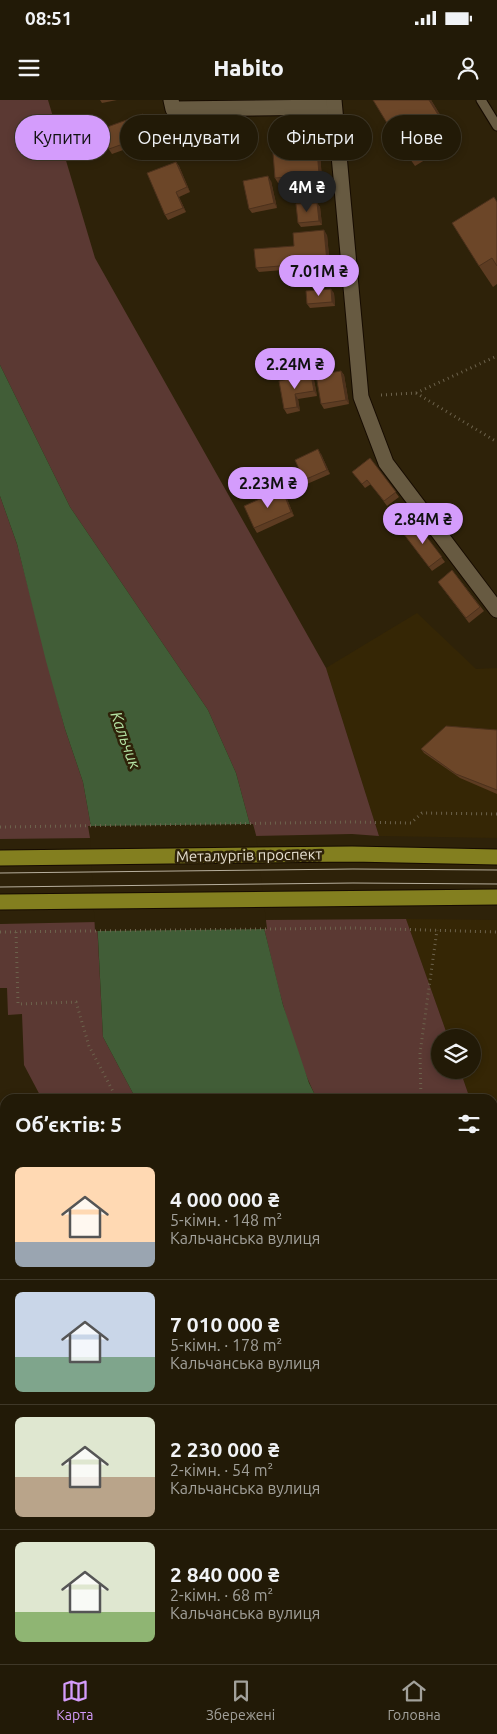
<!DOCTYPE html>
<html lang="uk">
<head>
<meta charset="utf-8">
<style>
	:root { --surface:#221a07; --page:#2e2715; --text:#f1f3f6; --muted:#a2a19b; --line:#3f3828; --accent:#d49cfc }
	body { margin:0; font-family:Ubuntu,sans-serif; background:var(--page); color:var(--text); height:100vh; display:flex; flex-direction:column; font-size:19px; white-space:nowrap }
	* { box-sizing:border-box; margin:0 }
	p { font-size:16px; color:var(--muted) }
	.icon { flex:none; width:28px; height:28px; fill:none; stroke:currentColor; stroke-width:2; stroke-linecap:round; stroke-linejoin:round }
	.map { position:relative; flex:1; overflow:hidden }
	.side { position:absolute; left:0px; top:994px; width:498px; height:571px; display:flex; flex-direction:column; background:var(--surface); border-radius:15px 15px 0 0; box-shadow:0 2px 8px #0003,0 0 0 1px var(--line) }
	.side>* { flex:none }
	.banner { position:absolute; left:15px; top:15px; width:468px; height:45px; display:flex; gap:10px }
	.controls { position:absolute; left:431px; top:929px; display:grid; gap:10px }
	.controls a { display:grid; place-items:center; width:50px; height:50px; border-radius:50%; background:var(--surface); box-shadow:0 2px 8px #0003,0 0 0 1px var(--line); font-size:25px }
	.price { position:absolute; translate:-50% -42px; padding:0 11px; border-radius:18px; background:var(--accent); color:#111; font-size:16px; line-height:32px; filter:drop-shadow(0 1px 2px #0008) }
	.price::after { content:''; position:absolute; left:50%; top:30px; width:15px; height:11px; margin-left:-8px; background:inherit; clip-path:polygon(0 0,100% 0,50% 100%) }
	.price.on { background:#222; color:#fff }
	ul { padding:0; list-style:none }
	li { display:flex; align-items:center; gap:15px; height:125px; padding:0 15px }
	li+li { border-top:1px solid var(--line) }
	li span { display:grid; place-items:center; flex:none; width:140px; height:100px; border-radius:8px; color:#555 }
	li>.icon { margin-inline-start:auto }
	span .icon { width:60px; height:60px; fill:#fffc; stroke-width:1 }
	li b { font-size:21px }
	h2 { display:flex; justify-content:space-between; align-items:center; height:60px; padding:0 15px; font-size:21px }
	.pill { padding:0 18px; border-radius:22px; background:var(--surface); box-shadow:0 2px 8px #0003,0 0 0 1px var(--line); font-size:18px; line-height:45px }
	.pill.on { background:var(--accent); color:#111 }
	.status { display:flex; justify-content:space-between; align-items:center; height:35px; padding:0 25px; background:var(--surface); direction:ltr }
	.status svg { height:14px; fill:currentColor }
	header { display:flex; justify-content:space-between; align-items:center; height:65px; padding:0 15px; background:var(--surface); font-size:22px; font-weight:800 }
	.tab-bar { display:flex; justify-content:space-around; align-items:center; height:70px; border-top:1px solid var(--line); background:var(--surface); font-size:14px; color:var(--muted) }
	.tab-bar a { display:grid; justify-items:center; gap:2px }
	.tab-bar .on { color:var(--accent) }
	.map>svg:first-child { display:block }
</style>
</head>
<body>
<div class="status"><b>08:51</b><svg viewBox="0 0 49 12"><path d="M0 12V9h3v3zM5 12V6h3v6zM10 12V3h3v9zM15 12V0h3v12zM26 1h20v11H26zM47 4h2v5h-2z"/></svg></div>
<header><svg class="icon" aria-label="menu" viewBox="0 0 24 24"><path d="M4 6h16M4 12h16M4 18h16"/></svg>Habito<svg class="icon" aria-label="person" viewBox="0 0 24 24"><circle cx="12" cy="8" r="4"/><path d="M4 21q1-7 8-7t8 7"/></svg></header>
<div class="map">
<svg width="497" height="1564" viewBox="0 0 497 1564">
	<rect width="100%" height="100%" fill="#2e2209"/>
	<g fill="#352605">
		<polygon points="417,513 476,569 497,568 497,738 379,736 326,568"/>
		<polygon points="406,819 497,820 497,1073 493,1061 492,999 470,999 460,970 472,970 472,938 448,937"/>
	</g>
	<g fill="#5b3933">
		<polygon points="0,0 48,0 95,158 326,568 379,736 352,734 253,736 236,673 208,610 70,407 0,265"/>
		<polygon points="0,396 17,444 65,629 83,682 93,738 0,739"/>
		<path d="M 406,819 L 448,937 L 440,938 L 440,970 L 460,970 L 470,999 L 317,999 C 289,943 277,880 262,820 Z"/>
		<polygon points="97,822 103,937 136,999 42,999 24,965 22,914 8,915 7,888 0,888 0,824"/>
		<polygon points="493,1061 497,1073 497,1564 451,1564 453,1560 492,1560"/>
		<polygon points="0,1089 5,1094 5,1560 342,1560 340,1564 0,1564"/>
	</g>
	<g fill="#415d37">
		<polygon points="0,265 70,407 208,610 236,673 253,736 262,820 283,905 309,983 317,999 136,999 103,937 93,738 83,682 65,629 46,561 17,444 0,396"/>
		<polygon points="342,1560 453,1560 451,1564 340,1564"/>
	</g>
	<polygon fill="#2e2209" points="253,724 256,735 267,829 95,831 90,738 88,726"/>
	<g fill="none" stroke-linecap="round" stroke-linejoin="round">
		<defs>
			<polyline id="lane" points="481,0 497,26"/>
			<g id="street">
				<polyline points="171,0 173,9 334,7"/>
				<polyline points="334,0 361,297 386,363 497,510"/>
			</g>
			<g id="primary">
				<polyline points="0,758 352,754 497,757"/>
				<polyline points="0,802 497,797"/>
			</g>
		</defs>
		<use href="#lane" stroke="#160b00" stroke-width="11"/>
		<use href="#street" stroke="#160b00" stroke-width="17"/>
		<use href="#primary" stroke="#160b00" stroke-width="17"/>
		<g stroke="#6c624c" stroke-width="3" stroke-dasharray="1 4" stroke-linecap="butt">
			<polyline points="416,293 497,342"/>
			<polyline points="381,295 416,293 497,256"/>
			<polyline points="0,727 352,722 411,723 422,713 497,714"/>
			<polyline points="0,832 353,828 497,832"/>
			<polyline points="16,832 18,904 76,902 89,946 117,999"/>
			<polyline points="421,999 420,953 437,830"/>
			<polyline points="492,1339 497,1360"/>
			<polyline points="321,1564 323,1560"/>
			<polyline points="495,1564 497,1558"/>
		</g>
		<use href="#lane" stroke="#675a41" stroke-width="9"/>
		<use href="#street" stroke="#675a41" stroke-width="15"/>
		<use href="#primary" stroke="#837f1f" stroke-width="15"/>
		<g stroke="#b7af9d" stroke-width="1">
			<polyline points="0,773 353,769 497,770"/>
			<polyline points="0,787 353,783 497,784"/>
		</g>
	</g>
	<g fill="#5d3c22">
		<polygon points="100,0 117,0 102,3"/>
		<polygon points="431,0 456,41 415,66 401,46"/>
		<polygon points="143,14 147,18 154,39 112,54 108,48 96,52 93,48"/>
		<polygon points="317,50 320,54 322,79 310,80 311,88 294,90 291,85 291,82 278,83 275,78"/>
		<polygon points="176,62 179,66 190,92 179,97 186,112 168,120 165,115"/>
		<polygon points="271,81 277,108 252,113 249,109"/>
		<polygon points="497,101 497,184 493,187 479,166"/>
		<polygon points="317,103 320,107 322,125 301,127 298,123"/>
		<polygon points="327,135 330,166 259,172 256,168 294,146"/>
		<polygon points="334,193 335,206 310,208 307,204"/>
		<polygon points="341,271 344,275 349,304 324,309 321,304"/>
		<polygon points="314,280 317,296 298,299 300,311 287,314 284,309 279,281"/>
		<polygon points="321,354 330,374 307,384 304,380"/>
		<polygon points="370,358 399,397 387,406 371,384 365,388 352,372"/>
		<polygon points="282,389 285,394 294,416 257,433 254,428"/>
		<polygon points="416,423 445,462 432,471 403,433"/>
		<polygon points="452,470 484,511 469,523 438,482"/>
		<polygon points="497,630 497,694 460,678 424,653 421,649"/>
	</g>
	<g fill="#4c311c">
		<polygon points="429,0 431,0 456,41 442,21"/>
		<polygon points="143,14 147,18 154,39 151,34"/>
		<polygon points="317,50 320,54 322,79 319,74"/>
		<polygon points="176,62 179,66 190,92 187,87"/>
		<polygon points="307,75 310,80 311,88 308,84"/>
		<polygon points="268,76 271,81 277,108 274,103"/>
		<polygon points="176,92 179,97 186,112 183,108"/>
		<polygon points="317,103 320,107 322,125 319,121"/>
		<polygon points="324,130 327,135 330,166 327,162"/>
		<polygon points="331,189 334,193 335,206 332,202"/>
		<polygon points="341,271 344,275 349,304 346,300"/>
		<polygon points="311,275 314,280 317,296 314,291"/>
		<polygon points="295,294 298,299 300,311 297,307"/>
		<polygon points="318,349 321,354 330,374 327,370"/>
		<polygon points="282,389 285,394 294,416 291,412"/>
	</g>
	<g fill="#6c4628" stroke="#4c311c">
		<polygon points="373,0 429,0 442,21 401,46"/>
		<polygon points="143,14 151,34 109,49 106,43 93,48 88,34"/>
		<polygon points="317,50 319,74 307,75 308,84 291,85 290,77 275,78 273,53"/>
		<polygon points="176,62 187,87 176,92 183,108 165,115 147,73"/>
		<polygon points="268,76 274,103 249,109 243,81"/>
		<polygon points="494,97 497,102 497,166 492,158 479,166 452,123"/>
		<polygon points="317,103 319,121 298,123 296,104"/>
		<polygon points="324,130 327,162 256,168 254,149 294,146 293,133"/>
		<polygon points="331,189 332,202 307,204 306,191"/>
		<polygon points="341,271 346,300 321,304 316,275"/>
		<polygon points="311,275 314,291 295,294 297,307 284,309 279,281"/>
		<polygon points="318,349 327,370 304,380 295,360"/>
		<polygon points="370,358 396,392 384,401 367,380 362,384 352,372"/>
		<polygon points="282,389 291,412 254,428 244,406"/>
		<polygon points="416,423 442,457 429,467 403,433"/>
		<polygon points="452,470 480,507 466,518 438,482"/>
		<polygon points="446,626 497,630 497,690 456,674 421,649"/>
	</g>
	<g text-anchor="middle" dominant-baseline="central" stroke-width="5" stroke-linejoin="round" paint-order="stroke">
		<g font-size="15" fill="#e6dfd0" stroke="#2e2209">
			<text transform="translate(249 755) rotate(-1)">Металургів проспект</text>
		</g>
		<g font-size="16" font-style="italic" fill="#b5e4a4" stroke="#2e2209">
			<text transform="translate(126 640) rotate(70)">Кальчик</text>
		</g>
	</g>
</svg>
<div class="controls">
<a><svg class="icon" aria-label="layers" viewBox="0 0 24 24"><path d="M12 4l9 5-9 5-9-5zM3 14l9 5 9-5"/></svg></a>
</div>
<b class="price on" style="left:307px;top:113px">4M ₴</b>
<b class="price" style="left:319px;top:197px">7.01M ₴</b>
<b class="price" style="left:295px;top:290px">2.24M ₴</b>
<b class="price" style="left:268px;top:409px">2.23M ₴</b>
<b class="price" style="left:423px;top:445px">2.84M ₴</b>
<div class="banner">
<a class="pill on">Купити</a>
<a class="pill">Орендувати</a>
<a class="pill">Фільтри</a>
<a class="pill">Нове</a>
</div>
<section class="side">
<h2>Об’єктів: 5<svg class="icon" aria-label="filters" viewBox="0 0 24 24"><path d="M4 7h16M4 17h16"/><circle cx="9" cy="7" r="2"/><circle cx="15" cy="17" r="2"/></svg></h2>
<ul>
<li><span style="background:linear-gradient(#ffd9b3 75%,#9aa5b1 0)"><svg class="icon" aria-label="home" viewBox="0 0 24 24"><path d="M3 11l9-7 9 7M6 9v11h12V9"/></svg></span><div><b>4 000 000 ₴</b><p>5-кімн. · 148 m²</p><p>Кальчанська вулиця</p></div></li>
<li><span style="background:linear-gradient(#c9d6e8 65%,#7fa58c 0)"><svg class="icon" aria-label="home" viewBox="0 0 24 24"><path d="M3 11l9-7 9 7M6 9v11h12V9"/></svg></span><div><b>7 010 000 ₴</b><p>5-кімн. · 178 m²</p><p>Кальчанська вулиця</p></div></li>
<li><span style="background:linear-gradient(#dfe7d0 60%,#b9a48a 0)"><svg class="icon" aria-label="home" viewBox="0 0 24 24"><path d="M3 11l9-7 9 7M6 9v11h12V9"/></svg></span><div><b>2 230 000 ₴</b><p>2-кімн. · 54 m²</p><p>Кальчанська вулиця</p></div></li>
<li><span style="background:linear-gradient(#dfe7d0 70%,#8fb573 0)"><svg class="icon" aria-label="home" viewBox="0 0 24 24"><path d="M3 11l9-7 9 7M6 9v11h12V9"/></svg></span><div><b>2 840 000 ₴</b><p>2-кімн. · 68 m²</p><p>Кальчанська вулиця</p></div></li>
</ul>
</section>
</div>
<nav class="tab-bar">
<a class="on"><svg class="icon" aria-label="map" viewBox="0 0 24 24"><path d="M3 6l6-2 6 2 6-2v14l-6 2-6-2-6 2zM9 4v14M15 6v14"/></svg>Карта</a>
<a><svg class="icon" aria-label="saved" viewBox="0 0 24 24"><path d="M7 4h10v16l-5-4-5 4z"/></svg>Збережені</a>
<a><svg class="icon" aria-label="home" viewBox="0 0 24 24"><path d="M3 11l9-7 9 7M6 9v11h12V9"/></svg>Головна</a>
</nav>
</body>
</html>
